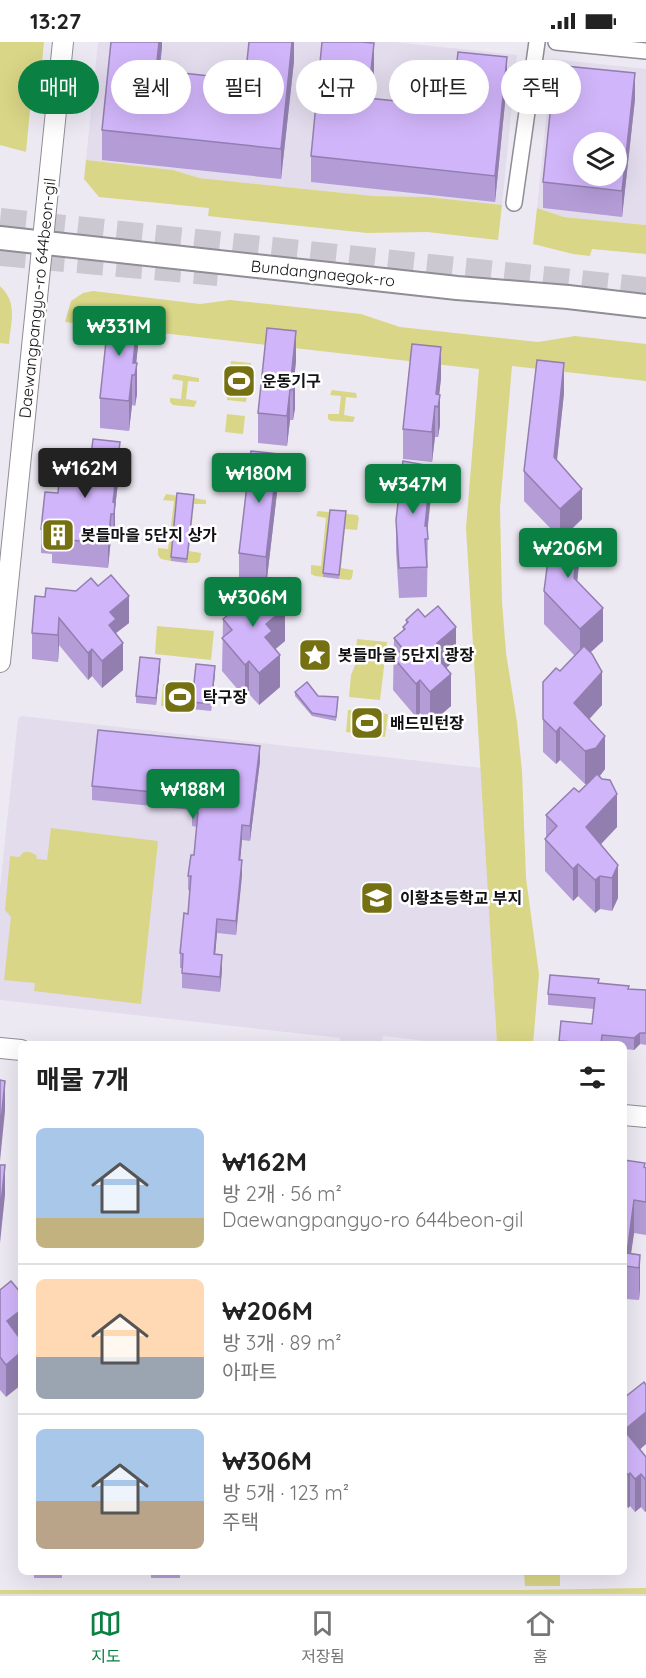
<!DOCTYPE html>
<html lang="ko">
<head>
<meta charset="utf-8">
<style>
	:root { --surface:#fff; --page:#f2f2f2; --text:#222; --muted:#767676; --line:#e0e0e0; --accent:#0b8043 }
	body { margin:0; font-family:Quicksand,"Noto Sans KR",sans-serif; background:var(--page); color:var(--text); height:100vh; display:flex; flex-direction:column; font-size:22px; white-space:nowrap }
	* { box-sizing:border-box; margin:0 }
	p { font-size:20px; color:var(--muted) }
	.icon { flex:none; width:33px; height:33px; fill:none; stroke:currentColor; stroke-width:2; stroke-linecap:round; stroke-linejoin:round }
	.map { position:relative; flex:1; overflow:hidden }
	.side { position:absolute; left:18px; top:999px; width:609px; height:534px; display:flex; flex-direction:column; background:var(--surface); border-radius:9px; box-shadow:0 6px 24px #0002 }
	.side>* { flex:none }
	.hud { position:absolute; left:18px; top:18px; width:610px; height:54px; display:flex; gap:12px }
	.controls { position:absolute; left:573px; top:90px; display:grid; gap:12px }
	.controls a { display:grid; place-items:center; width:54px; height:54px; border-radius:50%; background:var(--surface); box-shadow:0 6px 24px #0002; font-size:30px }
	.price { position:absolute; translate:-50% -51px; padding:0 14px; border-radius:6px; background:var(--accent); color:#fff; font-size:20px; line-height:39px; filter:drop-shadow(0 2px 3px #0008) }
	.price::after { content:''; position:absolute; left:50%; top:36px; width:18px; height:14px; margin-left:-9px; background:inherit; clip-path:polygon(0 0,100% 0,50% 100%) }
	.price.active { background:#222; color:#fff }
	ul { padding:0; list-style:none }
	li { display:flex; align-items:center; gap:18px; height:150px; padding:0 18px }
	li+li { border-top:2px solid var(--line) }
	li span { display:grid; place-items:center; flex:none; width:168px; height:120px; border-radius:9px; color:#555 }
	li>.icon { margin-inline-start:auto }
	span .icon { width:72px; height:72px; fill:#fffc; stroke-width:1 }
	li b { font-size:26px }
	h2 { display:flex; justify-content:space-between; align-items:center; height:72px; padding:0 18px; font-size:26px }
	.pill { padding:0 21px; border-radius:27px; background:var(--surface); box-shadow:0 6px 24px #0002; font-size:21px; line-height:54px }
	.pill.active { background:var(--accent); color:#fff }
	.status { display:flex; justify-content:space-between; align-items:center; height:42px; padding:0 30px; background:var(--surface); direction:ltr }
	.status svg { height:16px; fill:currentColor }
	.menu { display:flex; justify-content:space-around; align-items:center; height:84px; border-top:2px solid var(--line); background:var(--surface); font-size:16px; color:var(--muted) }
	.menu a { display:grid; justify-items:center; gap:3px }
	.menu .active { color:var(--accent) }
	.map>svg:first-child { display:block }
</style>
</head>
<body>
<div class="status"><b>13:27</b><svg viewBox="0 0 49 12"><path d="M0 12V9h3v3zM5 12V6h3v6zM10 12V3h3v9zM15 12V0h3v12zM26 1h20v11H26zM47 4h2v5h-2z"/></svg></div>
<div class="map">
<svg width="646" height="1552" viewBox="0 0 646 1552">
	<rect width="100%" height="100%" fill="#ede9f3"/>
	<g fill="#e2dced" fill-rule="evenodd">
		<polygon points="98,0 395,0 517,13 502,163 428,155 373,154 199,136 173,128 86,118"/>
		<path d="M 552,17 L 646,27 L 646,183 L 564,175 L 537,166 ZM 584,100 L 616,100 L 616,134 L 584,134 Z"/>
		<polygon points="21,674 482,726 497,1002 452,1002 383,994 382,1002 339,1002 340,996 0,958 0,846 18,677"/>
	</g>
	<g fill="#d9d687">
		<polygon points="0,0 44,0 41,31 31,58 26,110 0,103"/>
		<polygon points="86,118 173,128 199,136 373,154 428,155 502,163 498,198 427,190 367,191 208,174 209,166 99,155 84,137"/>
		<polygon points="537,166 564,175 646,183 646,212 592,207 590,214 573,212 533,202"/>
		<path d="M 0,244 C 18,261 11,279 9,302 L 0,301 Z"/>
		<polygon points="93,249 200,262 230,258 361,272 400,285 538,300 575,294 646,302 646,339 512,324 500,465 502,560 506,611 517,680 522,729 526,836 539,932 533,1002 497,1002 466,486 479,327 65,280 71,259 83,251"/>
		<polygon points="231,319 251,321 246,360 227,358"/>
		<polygon points="175,332 199,336 199,340 188,339 186,357 197,359 194,365 173,363 170,360 170,356 181,357 183,339 172,337 173,333"/>
		<polygon points="332,348 356,351 357,356 346,355 344,373 355,375 353,380 331,379 328,377 328,372 339,372 341,354 330,353"/>
		<polygon points="227,372 245,374 243,392 225,390"/>
		<polygon points="166,452 206,458 206,462 194,462 189,509 201,511 200,519 197,521 187,521 194,457 177,455 171,519 161,517 158,513 158,506 168,507 174,459 163,458"/>
		<polygon points="318,469 357,473 359,476 357,488 345,487 341,526 353,528 352,536 350,538 339,537 346,473 330,472 323,535 315,534 311,532 311,523 321,524 326,476 316,474"/>
		<polygon points="157,584 214,589 211,618 155,612"/>
		<polygon points="357,597 387,600 380,658 349,655 351,633 357,618 358,618 359,609 356,608"/>
		<polygon points="163,642 199,646 197,668 161,664"/>
		<polygon points="348,668 388,672 385,695 346,690"/>
		<polygon points="51,786 158,799 141,962 34,949 35,941 4,938 11,875 5,868 10,814 19,815 24,810 30,810 36,813 37,817 47,818"/>
		<polygon points="524,1530 560,1530 560,1544 525,1544"/>
		<polygon points="646,1546 646,1552 0,1552 0,1548 521,1548"/>
	</g>
	<g fill="none" stroke-linecap="round" stroke-linejoin="round">
		<g stroke="#ccc8d1" stroke-width="26" stroke-dasharray="26 13" stroke-linecap="butt">
			<polyline points="0,179 646,248"/>
			<polyline points="0,211 218,231"/>
		</g>
		<defs>
			<g id="street">
				<polyline points="556,0 646,9"/>
				<polyline points="514,161 537,0"/>
			</g>
			<g id="secondary">
				<polyline points="0,620 63,0"/>
				<polyline points="0,1006 21,1008"/>
				<polyline points="624,1073 646,1075"/>
			</g>
			<polyline id="primary" points="0,196 457,246 568,255 646,264"/>
		</defs>
		<use href="#street" stroke="#908d95" stroke-width="18"/>
		<use href="#secondary" stroke="#908d95" stroke-width="22"/>
		<use href="#primary" stroke="#908d95" stroke-width="26"/>
		<use href="#street" stroke="#fff" stroke-width="15"/>
		<use href="#secondary" stroke="#fff" stroke-width="20"/>
		<use href="#primary" stroke="#fff" stroke-width="22"/>
	</g>
	<g fill="#b49cd7">
		<polygon points="162,0 160,29 245,38 294,0 294,19 281,137 102,118 102,88"/>
		<polygon points="374,27 371,56 452,65 507,41 495,160 311,140 311,114"/>
		<polygon points="635,57 622,175 543,166 543,140"/>
		<polygon points="138,304 136,321 137,352 135,364 132,363 129,389 100,386 100,356"/>
		<polygon points="296,319 294,336 295,366 293,378 290,378 287,404 258,401 258,371"/>
		<polygon points="441,336 439,352 440,383 438,395 435,395 432,420 403,417 403,387"/>
		<polygon points="564,351 557,418 582,477 570,489 579,522 577,540 603,599 590,610 602,663 589,677 605,727 599,735 617,785 601,802 618,823 618,856 612,869 600,867 595,871 578,854 573,859 545,829 545,797 546,795 546,773 579,750 587,742 585,742 560,718 556,722 543,710 543,640 560,629 575,614 544,582 544,549 552,488 524,459 524,429"/>
		<polygon points="120,424 115,466 115,485 114,497 111,496 108,526 52,521 52,512 41,511 41,487 58,451 89,431"/>
		<polygon points="278,442 266,545 239,542 239,511"/>
		<polygon points="194,453 187,521 171,519 171,515"/>
		<polygon points="431,454 428,485 427,555 399,556 396,509 396,478"/>
		<polygon points="346,473 339,537 323,535 323,531"/>
		<polygon points="76,549 129,581 116,591 123,628 102,646 92,634 88,638 59,603 58,620 32,617 32,591 45,555"/>
		<polygon points="235,559 285,599 275,607 280,645 259,663 249,652 245,656 222,629 223,577 232,570 232,566 235,563"/>
		<polygon points="406,578 456,617 446,626 451,664 430,682 420,671 416,675 393,648 394,596 403,589 403,585 406,582"/>
		<polygon points="160,625 156,663 136,661 136,654"/>
		<polygon points="215,631 211,669 192,667 192,660"/>
		<polygon points="295,650 318,654 338,659 336,679 312,674 295,654"/>
		<polygon points="260,719 250,799 242,798 240,818 242,833 236,893 217,891 215,912 222,928 220,950 182,946 182,926 180,926 180,911 188,872 190,849 188,848 188,834 194,813 197,785 192,784 192,768 92,758 92,744"/>
		<polygon points="599,941 629,947 646,948 646,1003 640,1002 634,1008 624,1007 624,1002 559,1002 561,979 592,982 594,967 548,963 548,952"/>
		<polygon points="624,1118 646,1126 646,1193 634,1191 631,1212 640,1213 640,1246 639,1258 626,1257 624,1273"/>
		<polygon points="11,1239 6,1355 0,1348 0,1248"/>
		<polygon points="646,1343 646,1402 640,1407 646,1415 646,1469 645,1470 641,1465 635,1470 630,1464 628,1466 624,1461 624,1353 625,1355"/>
		<rect x="34" y="1530" width="28" height="6"/>
		<rect x="151" y="1530" width="29" height="6"/>
	</g>
	<g fill="#927faf">
		<polygon points="159,0 162,0 162,5 156,59 156,28"/>
		<polygon points="292,0 294,0 294,19 281,137 281,107"/>
		<polygon points="374,1 374,27 368,82 368,56"/>
		<polygon points="507,15 507,41 495,160 495,134"/>
		<polygon points="635,31 635,57 622,175 622,149"/>
		<polygon points="138,274 138,304 135,333 133,321"/>
		<polygon points="296,289 296,319 293,348 291,336"/>
		<polygon points="441,305 441,336 438,365 436,352"/>
		<polygon points="137,321 137,352 135,364 135,333"/>
		<polygon points="564,321 564,351 554,445 554,415"/>
		<polygon points="132,333 132,363 129,389 129,359"/>
		<polygon points="295,336 295,366 293,378 293,348"/>
		<polygon points="290,348 290,378 287,404 287,374"/>
		<polygon points="440,353 440,383 438,395 438,365"/>
		<polygon points="435,364 435,395 432,420 432,390"/>
		<polygon points="120,400 120,424 115,466 115,485 114,497 113,460"/>
		<polygon points="278,412 278,442 266,545 266,515"/>
		<polygon points="431,424 431,454 426,497 425,484"/>
		<polygon points="582,447 582,477 560,497 560,467"/>
		<polygon points="111,472 111,496 108,526 108,502"/>
		<polygon points="579,489 579,522 574,569 574,536"/>
		<polygon points="129,554 129,581 116,591 109,610 110,570"/>
		<polygon points="285,566 285,599 272,610 280,613 280,645 259,663 259,631 265,595 266,582"/>
		<polygon points="603,566 603,599 580,620 580,587"/>
		<polygon points="59,576 59,603 58,620 58,593"/>
		<polygon points="456,585 456,617 443,629 451,632 451,664 430,682 430,650 437,601"/>
		<polygon points="123,601 123,628 102,646 102,619"/>
		<polygon points="92,607 92,634 88,638 88,611"/>
		<polygon points="160,617 160,625 156,663 156,656"/>
		<polygon points="249,619 249,652 245,656 245,623"/>
		<polygon points="215,624 215,631 211,669 211,662"/>
		<polygon points="602,630 602,663 574,694 574,661"/>
		<polygon points="420,638 420,671 416,675 416,642"/>
		<polygon points="560,685 560,718 556,722 556,690"/>
		<polygon points="605,694 605,727 596,739 585,742 585,709"/>
		<polygon points="260,704 260,719 250,799 250,784"/>
		<polygon points="617,752 617,785 586,818 586,785"/>
		<polygon points="242,783 242,798 239,832 239,818"/>
		<polygon points="242,818 242,833 236,893 236,879"/>
		<polygon points="578,822 578,854 573,859 573,827"/>
		<polygon points="618,823 618,856 612,869 612,836"/>
		<polygon points="600,834 600,867 595,871 595,838"/>
		<polygon points="217,877 217,891 214,927 214,912"/>
		<polygon points="222,913 222,928 220,950 220,935"/>
		<polygon points="640,991 640,1002 634,1008 634,996"/>
		<polygon points="5,1039 5,1069 0,1119 0,1089"/>
		<polygon points="5,1123 5,1153 0,1201 0,1171"/>
		<polygon points="634,1158 634,1191 629,1224 627,1211"/>
		<polygon points="640,1213 640,1246 639,1258 639,1226"/>
		<polygon points="626,1224 626,1257 624,1273 624,1240"/>
		<polygon points="21,1268 21,1301 7,1279"/>
		<polygon points="21,1310 21,1343 6,1355 6,1323"/>
		<polygon points="646,1370 646,1402 624,1421 624,1388"/>
		<polygon points="630,1431 630,1464 628,1466 628,1433"/>
		<polygon points="641,1432 641,1465 635,1470 635,1437"/>
		<polygon points="646,1436 646,1469 645,1470 645,1437"/>
	</g>
	<g fill="#d1b5fa" stroke="#927faf" stroke-width="1.5" fill-rule="evenodd">
		<polygon points="111,0 159,0 156,28 245,38 249,0 292,0 281,107 102,88"/>
		<polygon points="322,0 362,0 374,1 368,56 452,65 458,10 507,15 495,134 311,114"/>
		<path d="M 555,23 L 635,31 L 622,149 L 543,140 ZM 584,100 L 616,100 L 616,134 L 584,134 Z"/>
		<polygon points="109,271 138,274 133,321 137,321 135,333 132,333 129,359 100,356"/>
		<polygon points="267,286 296,289 291,336 295,336 293,348 290,348 287,374 258,371"/>
		<polygon points="412,302 441,305 436,352 440,353 438,365 435,364 432,390 403,387"/>
		<polygon points="537,318 564,321 554,415 582,447 560,467 524,429"/>
		<polygon points="93,397 120,400 113,460 115,461 114,472 111,472 108,502 52,496 52,488 41,487 45,450 58,451 60,429 89,431"/>
		<polygon points="251,409 278,412 266,515 239,511"/>
		<polygon points="403,419 431,424 425,484 427,484 428,497 425,497 427,525 399,526 396,478"/>
		<polygon points="177,451 194,453 187,517 171,515"/>
		<polygon points="330,468 346,469 339,533 323,531"/>
		<polygon points="552,487 579,489 574,536 603,566 580,587 544,549"/>
		<polygon points="111,533 129,554 110,570 116,577 109,583 123,601 102,619 92,607 88,611 59,576 58,593 32,591 35,554 45,555 46,546 76,549 91,536 98,544"/>
		<polygon points="267,545 285,566 266,582 272,589 265,595 280,613 259,631 249,619 245,623 222,596 232,588 223,577 234,568 232,566 237,561 235,559 247,548 254,556"/>
		<polygon points="438,564 456,585 437,601 443,608 436,614 451,632 430,650 420,638 416,642 393,615 403,607 394,596 405,587 403,585 408,580 406,578 418,567 425,575"/>
		<polygon points="584,604 592,612 602,630 574,661 605,694 596,706 585,709 560,685 556,690 543,677 543,640 556,626 560,629"/>
		<polygon points="140,615 160,617 156,656 136,654"/>
		<polygon points="196,622 215,624 211,662 192,660"/>
		<polygon points="307,640 318,654 338,655 336,675 312,671 295,650"/>
		<polygon points="98,688 260,704 250,784 242,783 239,818 242,818 236,879 217,877 214,912 222,913 220,935 182,931 183,912 180,911 184,871 188,872 191,834 188,834 191,813 194,813 198,770 192,770 194,754 92,744"/>
		<polygon points="597,732 602,737 610,738 617,752 586,785 618,823 612,836 600,834 595,838 578,822 573,827 545,797 557,784 546,773 574,746 579,750"/>
		<polygon points="550,933 599,937 598,941 629,944 628,947 646,948 646,991 640,991 634,996 602,993 601,1002 559,999 561,979 592,982 595,956 548,952"/>
		<polygon points="0,1038 5,1039 0,1089"/>
		<polygon points="624,1118 645,1121 644,1125 646,1126 646,1160 634,1158 627,1211 640,1213 639,1226 626,1224 624,1240"/>
		<polygon points="0,1123 5,1123 0,1171"/>
		<polygon points="11,1239 21,1251 21,1268 7,1279 21,1298 21,1310 6,1323 0,1315 0,1248"/>
		<polygon points="644,1340 646,1343 646,1370 624,1388 646,1415 646,1436 645,1437 641,1432 635,1437 630,1431 628,1433 624,1428 624,1353 625,1355"/>
	</g>
	<defs>
		<symbol id="stadium-square" viewBox="-11 -11 22 22"><rect x="-9" y="-9" width="18" height="18" rx="4" fill="#757011" stroke="#fff"/><path d="M0-5a6.5 5 0 1 0 0 10a6.5 5 0 1 0 0-10ZM-3.5-1.8h7v3.6h-7Z" fill="#fff"/></symbol>
		<symbol id="building-square" viewBox="-11 -11 22 22"><rect x="-9" y="-9" width="18" height="18" rx="4" fill="#757011" stroke="#fff"/><path d="M-4-6H4V6H1V3H-1V6H-4ZM-2.5-4.3h1.7v1.8h-1.7ZM.8-4.3h1.7v1.8H.8ZM-2.5-1h1.7V.8h-1.7ZM.8-1h1.7V.8H.8Z" fill="#fff"/></symbol>
		<symbol id="sight-square" viewBox="-11 -11 22 22"><rect x="-9" y="-9" width="18" height="18" rx="4" fill="#757011" stroke="#fff"/><path d="M0-6L1.8-2.2L6-1.7L2.9 1.2L3.7 5.4L0 3.3L-3.7 5.4L-2.9 1.2L-6-1.7L-1.8-2.2Z" fill="#fff"/></symbol>
		<symbol id="school-square" viewBox="-11 -11 22 22"><rect x="-9" y="-9" width="18" height="18" rx="4" fill="#757011" stroke="#fff"/><path d="M0-5L7-2L0 1L-7-2ZM-4 1L0 2.5L4 1V4Q0 6-4 4Z" fill="#fff"/></symbol>
	</defs>
	<g fill-rule="evenodd">
		<use href="#stadium-square" x="220" y="320" width="38" height="38"/>
		<use href="#building-square" x="39" y="474" width="38" height="38"/>
		<use href="#sight-square" x="296" y="594" width="38" height="38"/>
		<use href="#stadium-square" x="161" y="636" width="38" height="38"/>
		<use href="#stadium-square" x="348" y="662" width="38" height="38"/>
		<use href="#school-square" x="358" y="837" width="38" height="38"/>
	</g>
	<g text-anchor="middle" dominant-baseline="central" stroke-width="5" stroke-linejoin="round" paint-order="stroke">
		<g font-size="16" fill="#111013" stroke="#fff">
			<text transform="translate(323 231) rotate(6)">Bundangnaegok-ro</text>
			<text transform="translate(37 256) rotate(-84)">Daewangpangyo-ro 644beon-gil</text>
		</g>
		<g font-size="16" font-weight="bold" fill="#111013" stroke="#fff" text-anchor="start">
			<text x="262" y="339">운동기구</text>
			<text x="81" y="493">봇들마을 5단지 상가</text>
			<text x="338" y="613">봇들마을 5단지 광장</text>
			<text x="203" y="655">탁구장</text>
			<text x="390" y="681">배드민턴장</text>
			<text x="400" y="856">이황초등학교 부지</text>
		</g>
	</g>
</svg>
<div class="controls">
<a><svg class="icon" aria-label="layers" viewBox="0 0 24 24"><path d="M12 4l9 5-9 5-9-5zM3 14l9 5 9-5"/></svg></a>
</div>
<b class="price" style="left:119px;top:315px">₩331M</b>
<b class="price active" style="left:85px;top:457px">₩162M</b>
<b class="price" style="left:259px;top:462px">₩180M</b>
<b class="price" style="left:413px;top:473px">₩347M</b>
<b class="price" style="left:568px;top:537px">₩206M</b>
<b class="price" style="left:253px;top:586px">₩306M</b>
<b class="price" style="left:193px;top:778px">₩188M</b>
<div class="hud">
<a class="pill active">매매</a>
<a class="pill">월세</a>
<a class="pill">필터</a>
<a class="pill">신규</a>
<a class="pill">아파트</a>
<a class="pill">주택</a>
</div>
<section class="side">
<h2>매물 7개<svg class="icon" aria-label="filters" viewBox="0 0 24 24"><path d="M4 7h16M4 17h16"/><circle cx="9" cy="7" r="2"/><circle cx="15" cy="17" r="2"/></svg></h2>
<ul>
<li><span style="background:linear-gradient(#a9c7e8 75%,#c2b280 0)"><svg class="icon" aria-label="home" viewBox="0 0 24 24"><path d="M3 11l9-7 9 7M6 9v11h12V9"/></svg></span><div><b>₩162M</b><p>방 2개 · 56 m²</p><p>Daewangpangyo-ro 644beon-gil</p></div></li>
<li><span style="background:linear-gradient(#ffd9b3 65%,#9aa5b1 0)"><svg class="icon" aria-label="home" viewBox="0 0 24 24"><path d="M3 11l9-7 9 7M6 9v11h12V9"/></svg></span><div><b>₩206M</b><p>방 3개 · 89 m²</p><p>아파트</p></div></li>
<li><span style="background:linear-gradient(#a9c7e8 60%,#b9a48a 0)"><svg class="icon" aria-label="home" viewBox="0 0 24 24"><path d="M3 11l9-7 9 7M6 9v11h12V9"/></svg></span><div><b>₩306M</b><p>방 5개 · 123 m²</p><p>주택</p></div></li>
</ul>
</section>
</div>
<nav class="menu">
<a class="active"><svg class="icon" aria-label="map" viewBox="0 0 24 24"><path d="M3 6l6-2 6 2 6-2v14l-6 2-6-2-6 2zM9 4v14M15 6v14"/></svg>지도</a>
<a><svg class="icon" aria-label="saved" viewBox="0 0 24 24"><path d="M7 4h10v16l-5-4-5 4z"/></svg>저장됨</a>
<a><svg class="icon" aria-label="home" viewBox="0 0 24 24"><path d="M3 11l9-7 9 7M6 9v11h12V9"/></svg>홈</a>
</nav>
</body>
</html>
